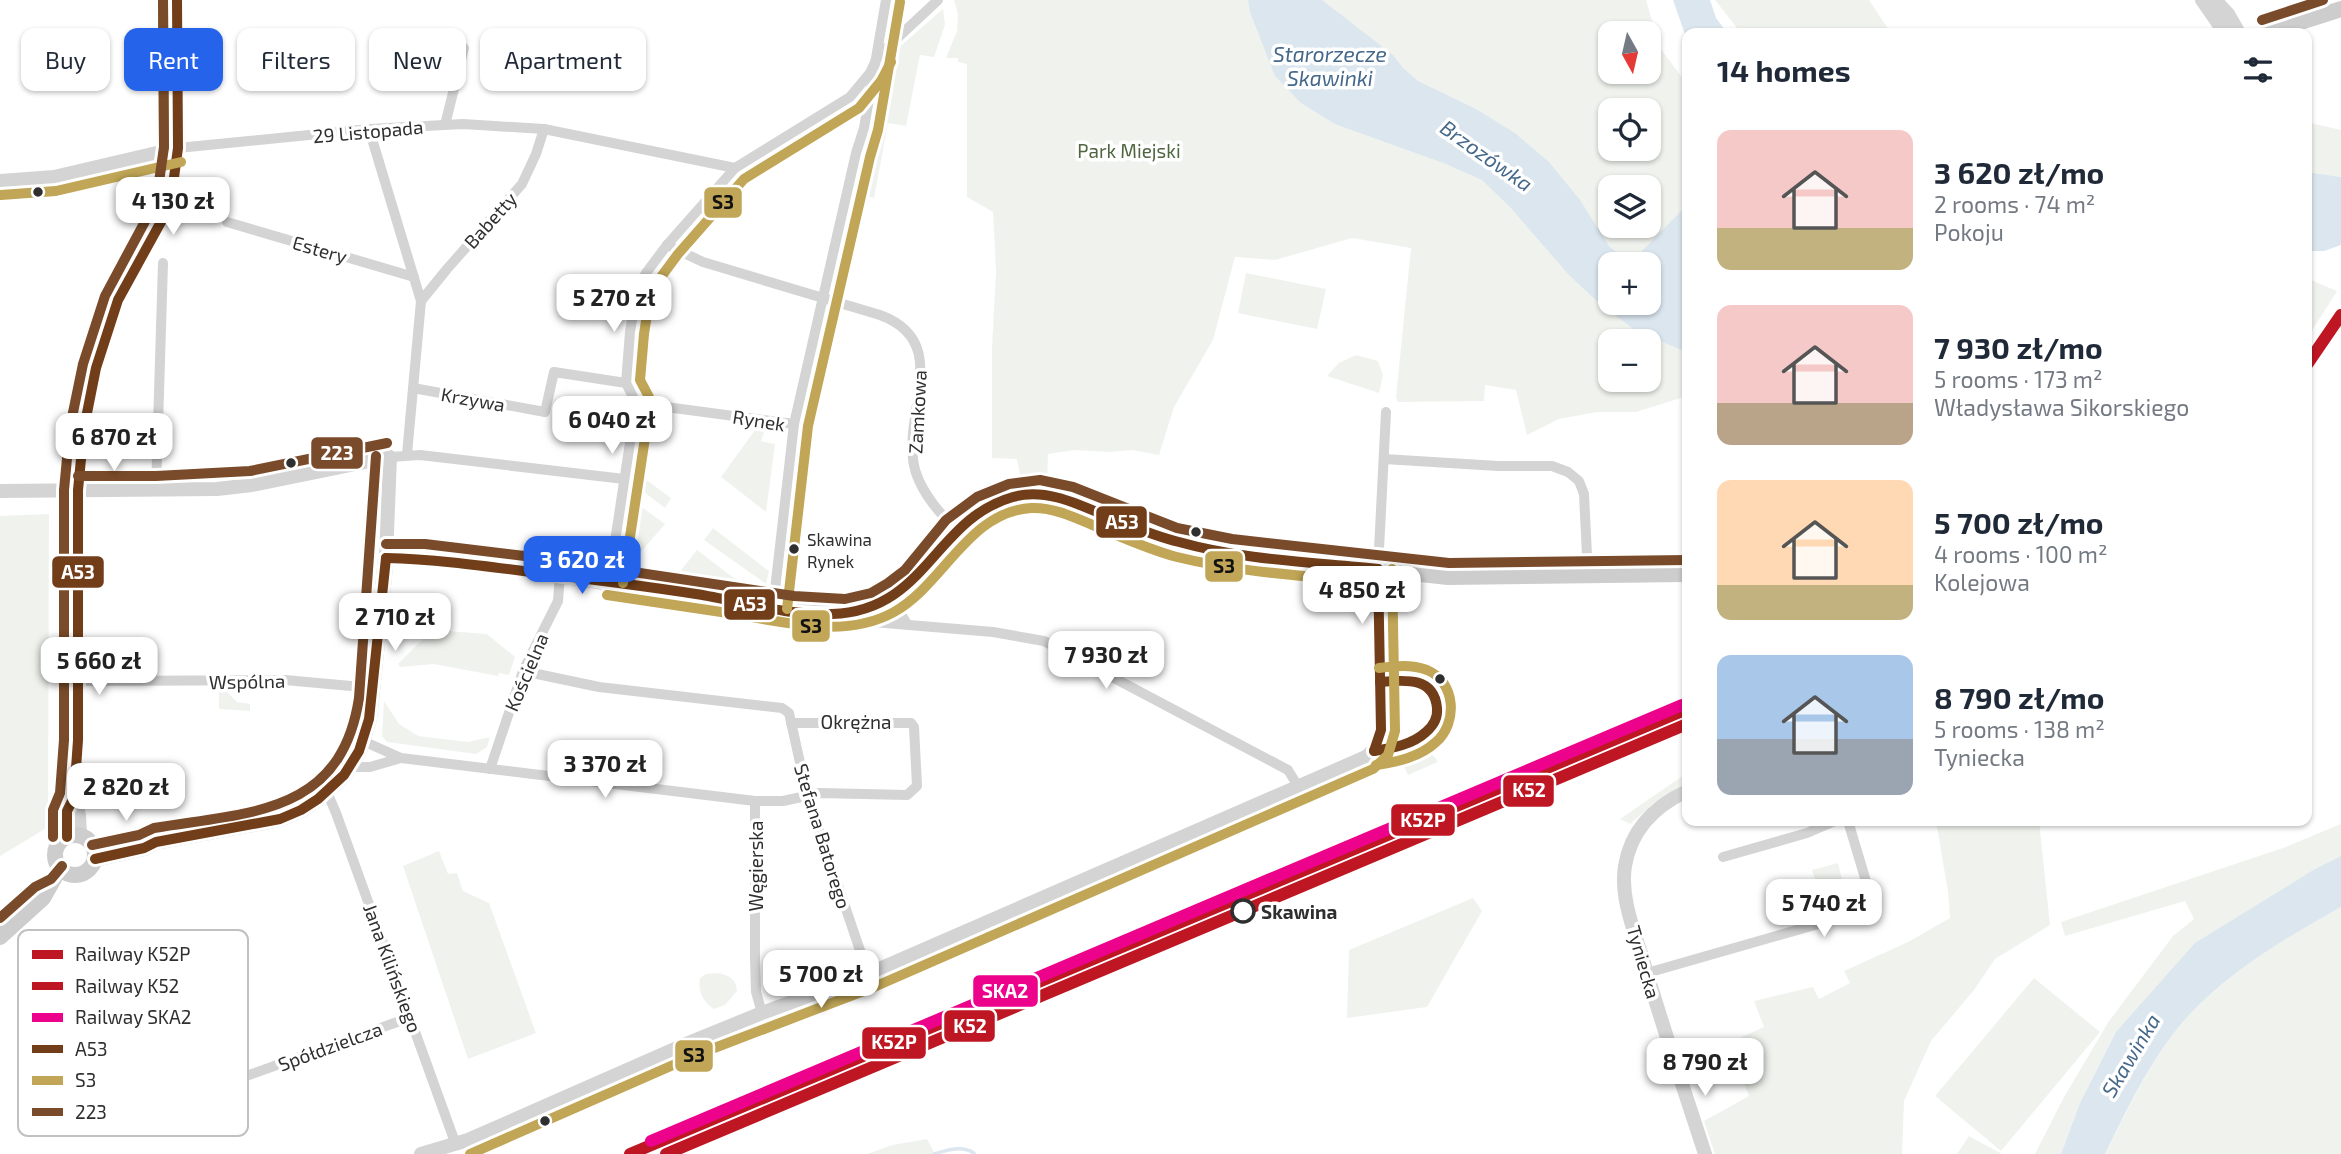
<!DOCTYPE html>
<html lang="en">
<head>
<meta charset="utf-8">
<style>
	:root { --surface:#fff; --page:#f2f2f3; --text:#1f2937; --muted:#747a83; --accent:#2563eb }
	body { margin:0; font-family:"Exo 2",sans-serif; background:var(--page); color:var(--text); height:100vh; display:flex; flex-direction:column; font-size:26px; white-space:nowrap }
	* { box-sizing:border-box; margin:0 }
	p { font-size:23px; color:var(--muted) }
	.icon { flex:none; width:38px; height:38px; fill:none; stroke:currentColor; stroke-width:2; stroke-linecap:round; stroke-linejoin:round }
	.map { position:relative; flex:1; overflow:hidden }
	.sheet { position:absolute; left:1682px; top:28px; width:630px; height:798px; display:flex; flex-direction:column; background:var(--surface); border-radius:14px; box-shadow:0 2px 5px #0004 }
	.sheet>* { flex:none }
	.hud { position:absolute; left:21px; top:28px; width:665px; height:63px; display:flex; gap:14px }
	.needle { width:46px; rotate:172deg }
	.controls { position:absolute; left:1598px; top:21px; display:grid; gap:14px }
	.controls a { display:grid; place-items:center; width:63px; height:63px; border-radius:14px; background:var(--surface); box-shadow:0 2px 5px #0004; font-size:35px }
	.price { position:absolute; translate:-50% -60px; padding:0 16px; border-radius:14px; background:#fff; color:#222; font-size:23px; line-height:46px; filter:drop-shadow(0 2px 4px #0008) }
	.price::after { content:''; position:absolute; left:50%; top:42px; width:21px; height:16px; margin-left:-10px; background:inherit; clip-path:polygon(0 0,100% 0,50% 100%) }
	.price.on { background:var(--accent); color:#fff }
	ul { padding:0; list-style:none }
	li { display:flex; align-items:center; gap:21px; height:175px; padding:0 35px }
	li span { display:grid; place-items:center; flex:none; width:196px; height:140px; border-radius:14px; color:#555 }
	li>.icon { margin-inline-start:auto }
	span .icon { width:84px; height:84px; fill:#fffc; stroke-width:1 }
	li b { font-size:30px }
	h2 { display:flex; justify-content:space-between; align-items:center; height:84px; padding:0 35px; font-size:30px }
	.pill { padding:0 24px; border-radius:14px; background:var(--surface); box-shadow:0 2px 5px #0004; font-size:24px; line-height:63px }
	.pill.on { background:var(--accent); color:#fff }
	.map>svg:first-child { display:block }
</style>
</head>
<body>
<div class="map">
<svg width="2341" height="1154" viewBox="0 0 2341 1154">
	<rect width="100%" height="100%" fill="#fff"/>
	<g fill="#f0f3ed" fill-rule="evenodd">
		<path d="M 954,0 L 1646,0 L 1660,48 L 1687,84 L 1687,396 L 1636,412 L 1597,412 L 1559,419 L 1527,435 L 1516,390 L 1485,385 L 1484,401 L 1398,402 L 1396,397 L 1411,248 L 1352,238 L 1275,260 L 1235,257 L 1213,340 L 1174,407 L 1159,455 L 1132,450 L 1109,452 L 1075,450 L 1048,454 L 1047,481 L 1021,480 L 1017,459 L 992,458 L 992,346 L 996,272 L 993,212 L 967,197 L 967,64 L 958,62 L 958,58 L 946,58 L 957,31 L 958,14 ZM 1610,33 L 1648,33 L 1648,72 L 1610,72 ZM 1610,110 L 1648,110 L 1648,149 L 1610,149 ZM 1610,187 L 1648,187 L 1648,226 L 1610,226 ZM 1610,264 L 1648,264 L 1648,303 L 1610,303 ZM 1610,341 L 1648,341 L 1648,380 L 1610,380 Z"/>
		<polygon points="1715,0 1869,0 1891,33 1741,33"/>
		<polygon points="943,9 945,25 934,57 920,55 906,126 888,123 874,198 858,193 888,57"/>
		<polygon points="2306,122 2341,130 2341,177 2307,172"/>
		<polygon points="1246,273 1326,289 1317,329 1238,313"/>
		<polygon points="2306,278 2337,291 2308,337 2306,336"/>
		<polygon points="1356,355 1378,361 1383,375 1379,393 1327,376 1339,363"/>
		<polygon points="755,430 764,432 761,441 775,444 766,512 721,477"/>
		<polygon points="638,474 671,498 665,508 636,486"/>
		<polygon points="629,498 665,524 634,560 653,575 675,578 697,550 751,591 621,574 619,569 620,549 624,547"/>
		<polygon points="49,514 48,827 0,856 0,516"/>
		<polygon points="713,528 769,571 766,584 704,540"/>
		<polygon points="432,630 487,634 515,657 509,675 499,673 498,676 434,664 400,667 398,664"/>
		<polygon points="219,689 225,690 237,702 250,704 250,711 219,709"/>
		<polygon points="384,701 399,724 418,736 468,742 490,737 487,747 476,754 387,742 382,736"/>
		<polygon points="1428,754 1434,756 1438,762 1408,775 1403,764"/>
		<polygon points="1687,773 1687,782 1655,802 1630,824 1620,819"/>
		<polygon points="1936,821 2039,821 2050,925 1995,959 1974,990 1931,1041 1904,1101 1902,1154 1715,1154 1704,1121 1749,1096 1729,1043 1764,1027 1754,1001 1813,987 1819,999 1850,983 1844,971 1908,942 1950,918 1948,892"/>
		<polygon points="2341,824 2341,856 2315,869 2116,1032 2080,1103 2061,1154 2035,1154 2064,1097 2109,1021 2173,936 2194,919 2185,901 2065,936 2061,922 2283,848"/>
		<polygon points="439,851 448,874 457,873 463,891 489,903 536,1033 468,1059 403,866"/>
		<polygon points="1838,863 1847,901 1824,908 1812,870"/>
		<polygon points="1473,898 1482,911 1427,1007 1347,1018 1349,950"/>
		<path d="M 2341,907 L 2341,1154 L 2105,1154 C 2128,1109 2149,1063 2181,1024 C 2224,974 2284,939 2341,907 Z"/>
		<path d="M 719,973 C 730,976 736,979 737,991 L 725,1005 L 714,1009 C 702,1001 698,992 700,978 L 706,974 Z"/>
		<polygon points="2034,978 2100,1032 2001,1151 1935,1096"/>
		<polygon points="1969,1136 2002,1154 1957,1154"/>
		<polygon points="927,1139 935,1154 867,1154 892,1145"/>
	</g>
	<g fill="#dbe6ef" fill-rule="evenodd">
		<path d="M 1248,0 L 1322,0 L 1393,55 L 1403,68 L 1418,81 L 1476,109 L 1515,133 L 1549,162 L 1580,200 L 1609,246 L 1622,257 L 1632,258 L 1641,252 L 1687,205 L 1687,352 L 1636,331 L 1600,304 L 1569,275 L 1510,207 L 1482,180 L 1446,164 L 1335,124 L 1301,103 L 1275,76 L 1250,12 ZM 1610,264 L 1648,264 L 1648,303 L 1610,303 Z"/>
		<polygon points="1673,0 1710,0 1716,18 1727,33 1687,33 1687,40"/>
		<polygon points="2307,172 2341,177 2341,245 2324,251 2307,251"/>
		<path d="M 2341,856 L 2341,907 C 2284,939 2224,974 2181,1024 C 2149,1063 2127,1109 2105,1154 L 2061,1154 L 2080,1103 L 2116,1032 L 2195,943 L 2315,869 Z"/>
	</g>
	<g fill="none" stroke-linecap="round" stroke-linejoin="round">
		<path stroke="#dbe6ef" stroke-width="3.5" d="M 934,1154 C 947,1150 962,1145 974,1153"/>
		<g stroke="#d4d4d4" stroke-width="10">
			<polyline points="445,125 464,48"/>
			<polyline points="369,129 421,301 407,454"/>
			<polyline points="178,148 369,129 463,124 544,129 735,168"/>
			<polyline points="227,222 414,277"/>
			<path d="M 667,245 L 703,262 L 880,315 C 956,343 898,417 916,473 C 924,496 940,513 956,530"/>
			<polyline points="421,301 447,269 522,184 536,154 544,129"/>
			<polyline points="413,388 545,412 554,372 626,383"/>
			<polyline points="636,403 626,383 630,332 637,290 646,273 667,245 735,168 850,97 870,73 878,56 938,0"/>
			<polyline points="636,403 794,424"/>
			<polyline points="390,457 420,455 624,479"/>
			<polyline points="1384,459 1498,466 1552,466 1568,472 1579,481 1584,494 1588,576"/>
			<polyline points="156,490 163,263"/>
			<polyline points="1378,569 1386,412"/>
			<polyline points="609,581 636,403"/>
			<polyline points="896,595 901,614 907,624"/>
			<polyline points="773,607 794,424 856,153 864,128 886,0"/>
			<polyline points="857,612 873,622 993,632 1044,641 1288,770 1299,788"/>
			<polyline points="523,671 599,687 782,708 789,713 807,794 868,974"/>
			<polyline points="78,681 285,680 373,688"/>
			<polyline points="363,741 401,758 755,801 783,801 820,793 907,795 917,786 914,727 911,723 791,723"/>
			<polyline points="349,767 370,767 401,758"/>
			<polyline points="490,769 523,671 558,601 560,575"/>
			<polyline points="327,792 336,813 456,1145"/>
			<polyline points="755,801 755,960 756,992 762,1013"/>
			<polyline points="1723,857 1807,833 1835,821"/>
			<polyline points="1647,973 1874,908 1848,821"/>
			<polyline points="129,1118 411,1017"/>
		</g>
		<g stroke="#d4d4d4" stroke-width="14">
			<polyline points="2202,0 2225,33"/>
			<polyline points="2215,0 2228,14 2239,33"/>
			<polyline points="0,181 54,177 178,148"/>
			<polyline points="0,491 217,489 252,485 390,457 386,558"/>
			<path d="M 1687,791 C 1655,806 1631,829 1625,866 C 1620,897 1634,930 1643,960 C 1662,1025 1684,1089 1705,1154"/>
			<polyline points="80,836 79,815 74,797 78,740 78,490 84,428 96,368 118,300 162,220 172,192 178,148 177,0"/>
			<polyline points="67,837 67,811 74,797"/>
			<polyline points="421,1154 468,1140 691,1042 762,1013 868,974 1366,757 1376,748 1381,730 1378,569"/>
		</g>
		<g stroke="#cdcdcd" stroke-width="16">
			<polyline points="2266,33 2341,9"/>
			<circle cx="75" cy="855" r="20"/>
			<polyline points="94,847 136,840"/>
			<polyline points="95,859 144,848 156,842 280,819 301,810 318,799 344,775 359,751 369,719 386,558 423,558 531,571 793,610 846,613 876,606 896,595 915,580 956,530 984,509 1013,497 1040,494 1068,500 1173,541 1230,553 1448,577 1687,574"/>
			<polyline points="0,937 43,898 60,868"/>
		</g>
		<defs>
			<g id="bus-1">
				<path d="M 386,558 C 432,559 477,565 523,571 C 581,578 638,585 696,594 C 740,601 787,616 832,614 C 927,611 934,519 1013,497 C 1044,488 1076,503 1104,515 C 1129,525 1153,536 1179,542 C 1243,560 1312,562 1378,569"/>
				<polyline points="1374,751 1381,730 1378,569"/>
				<path d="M 1374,751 C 1392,748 1412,745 1426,732 C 1433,726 1438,718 1437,708 C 1434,676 1404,680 1380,682"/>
				<polyline points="67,837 67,811 74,797 78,740 78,490 84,428 96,368 118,300 162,220 172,192 178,148 177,0"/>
				<polyline points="95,859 144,848 156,842 280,819 301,810 318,799 344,775 359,751 369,719 386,558"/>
			</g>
			<g id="bus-2">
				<polyline points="163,0 164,148"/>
				<polyline points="1,195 56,191 181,162"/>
				<polyline points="649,397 640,380 644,334 650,295 658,281 678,254 744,179 859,108 881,81 891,62"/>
				<polyline points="623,583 650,405"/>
				<path d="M 607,595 C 647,601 687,607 728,613 C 781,621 844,640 894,612 C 944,584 968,512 1031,508 C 1056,507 1080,520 1102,529 C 1126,539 1151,550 1177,557 C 1242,573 1310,576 1377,583"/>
				<polyline points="787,609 808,426 870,157 878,130 900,2"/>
				<path d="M 1376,765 C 1397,762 1420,757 1436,742 C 1458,723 1456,682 1427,670 C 1411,664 1395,666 1379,668"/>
				<polyline points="470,1154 696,1055 874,987 1373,769 1388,755 1395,731 1392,569"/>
			</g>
			<g id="bus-3">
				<polyline points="2262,20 2323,0"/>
				<polyline points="78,476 156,476 250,471 387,443"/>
				<polyline points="386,544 425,544 533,557 794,596 845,599 871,593 888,583 905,570 946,520 977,497 1009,484 1040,480 1073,487 1177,528 1232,539 1449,563 1687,560"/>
				<polyline points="53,837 53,810 60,793 64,740 64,490 70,427 83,364 105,296 149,214 158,189 164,147 163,0"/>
				<path d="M 92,845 L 139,835 L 154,828 C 248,812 341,816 359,698 L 376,456"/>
				<polyline points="0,918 35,887 51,879 62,866"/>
			</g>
		</defs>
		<use href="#bus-1" stroke="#fff" stroke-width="16"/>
		<use href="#bus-2" stroke="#fff" stroke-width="16"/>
		<use href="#bus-3" stroke="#fff" stroke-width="16"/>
		<use href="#bus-1" stroke="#713e19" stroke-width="10"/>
		<use href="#bus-2" stroke="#c0a656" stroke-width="10"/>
		<use href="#bus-3" stroke="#7a4b2a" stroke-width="10"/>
		<defs>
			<g id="rail-1">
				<polyline points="2306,366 2341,315"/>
				<polyline points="630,1154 1687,709"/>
			</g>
			<polyline id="rail-2" points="666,1154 1687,724"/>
			<polyline id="rail-3" points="651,1141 1682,705"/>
		</defs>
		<use href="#rail-1" stroke="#fff" stroke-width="18"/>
		<use href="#rail-2" stroke="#fff" stroke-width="18"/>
		<use href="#rail-3" stroke="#fff" stroke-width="18"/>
		<use href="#rail-1" stroke="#be1622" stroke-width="12"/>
		<use href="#rail-2" stroke="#be1622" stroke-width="12"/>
		<use href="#rail-3" stroke="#ed028c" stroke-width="12"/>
	</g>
	<g fill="#2f2f2f" stroke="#fff" stroke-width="2.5">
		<circle cx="38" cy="192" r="6"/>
		<circle cx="291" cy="463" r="6"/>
		<circle cx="1196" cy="532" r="6"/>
		<circle cx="794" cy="549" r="6"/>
		<circle cx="1440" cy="679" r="6"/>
		<circle cx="545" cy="1121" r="6"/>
	</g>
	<circle fill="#fff" stroke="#2f2f2f" stroke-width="3.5" cx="1243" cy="911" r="11"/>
	<g text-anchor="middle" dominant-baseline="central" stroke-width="7" stroke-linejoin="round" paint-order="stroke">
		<g font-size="17" fill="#2f2f2f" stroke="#fff" text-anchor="start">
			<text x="807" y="539">Skawina<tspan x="807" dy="22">Rynek</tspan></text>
		</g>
		<g font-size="19" fill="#2f2f2f" stroke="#fff">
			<text transform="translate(368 131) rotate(-5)">29 Listopada</text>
			<text transform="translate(490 220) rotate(-48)">Babetty</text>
			<text transform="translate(320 249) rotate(16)">Estery</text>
			<text transform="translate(473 399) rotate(10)">Krzywa</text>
			<text transform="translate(917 412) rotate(-87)">Zamkowa</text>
			<text transform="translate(759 420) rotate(9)">Rynek</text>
			<text transform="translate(526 672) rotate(-67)">Kościelna</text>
			<text transform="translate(247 681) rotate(-1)">Wspólna</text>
			<text x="856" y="721">Okrężna</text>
			<text transform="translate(823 836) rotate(73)">Stefana Batorego</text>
			<text transform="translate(755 866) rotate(-90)">Węgierska</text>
			<text transform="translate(1644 962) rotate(74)">Tyniecka</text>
			<text transform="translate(393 968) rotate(70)">Jana Kilińskiego</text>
			<text transform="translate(330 1046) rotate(-20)">Spółdzielcza</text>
		</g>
		<g font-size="19" fill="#4f6641" stroke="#fff">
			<text x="1129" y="150">Park Miejski</text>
		</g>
		<g font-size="19" font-weight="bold" fill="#2f2f2f" stroke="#fff" text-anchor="start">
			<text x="1261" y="911">Skawina</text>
		</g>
		<g font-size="21" font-style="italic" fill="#456889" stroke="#fff">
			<text x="1330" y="53">Starorzecze<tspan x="1330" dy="24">Skawinki</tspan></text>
			<text transform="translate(1487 155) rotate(35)">Brzozówka</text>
			<text transform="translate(2130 1055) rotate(-59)">Skawinka</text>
		</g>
	</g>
	<rect x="18" y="930" width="230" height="206" rx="10" fill="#fff" stroke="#c1c1c1" stroke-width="2"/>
	<rect x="32" y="950" width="31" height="9" fill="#be1622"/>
	<rect x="32" y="982" width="31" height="8" fill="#be1622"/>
	<rect x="32" y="1013" width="31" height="9" fill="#ed028c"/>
	<rect x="32" y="1045" width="31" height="8" fill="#713e19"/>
	<rect x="32" y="1076" width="31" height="9" fill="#c0a656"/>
	<rect x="32" y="1108" width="31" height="8" fill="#7a4b2a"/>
	<g font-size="19" fill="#2f2f2f">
		<text x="75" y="961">Railway K52P</text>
		<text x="75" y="993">Railway K52</text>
		<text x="75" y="1024">Railway SKA2</text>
		<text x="75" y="1056">A53</text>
		<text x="75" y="1087">S3</text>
		<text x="75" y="1119">223</text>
	</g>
	<g stroke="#fff" stroke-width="2.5">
		<rect x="703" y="186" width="40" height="33" rx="7" fill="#c0a656"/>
		<rect x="310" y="436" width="54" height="34" rx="7" fill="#7a4b2a"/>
		<rect x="1095" y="505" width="53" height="34" rx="7" fill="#713e19"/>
		<rect x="1204" y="550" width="40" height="33" rx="7" fill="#c0a656"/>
		<rect x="51" y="555" width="54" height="34" rx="7" fill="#713e19"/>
		<rect x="723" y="588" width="53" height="33" rx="7" fill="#713e19"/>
		<rect x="791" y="609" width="40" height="34" rx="7" fill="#c0a656"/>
		<rect x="1502" y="774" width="53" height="34" rx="7" fill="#be1622"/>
		<rect x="1390" y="803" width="66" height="34" rx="7" fill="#be1622"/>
		<rect x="972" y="974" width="67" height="34" rx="7" fill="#ed028c"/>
		<rect x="943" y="1009" width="53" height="34" rx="7" fill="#be1622"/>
		<rect x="861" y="1026" width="66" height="34" rx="7" fill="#be1622"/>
		<rect x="674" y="1039" width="40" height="34" rx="7" fill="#c0a656"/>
	</g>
	<g font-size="19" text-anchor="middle" font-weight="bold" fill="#fff">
		<text x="337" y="460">223</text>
		<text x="1122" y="529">A53</text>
		<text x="78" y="579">A53</text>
		<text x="750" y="611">A53</text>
		<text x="1529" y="797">K52</text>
		<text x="1423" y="827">K52P</text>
		<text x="1005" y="998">SKA2</text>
		<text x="970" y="1033">K52</text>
		<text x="894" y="1049">K52P</text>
	</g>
	<g font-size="19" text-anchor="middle" font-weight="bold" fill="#111">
		<text x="723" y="209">S3</text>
		<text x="1224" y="573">S3</text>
		<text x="811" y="633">S3</text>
		<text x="694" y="1062">S3</text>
	</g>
</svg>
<div class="controls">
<a><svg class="needle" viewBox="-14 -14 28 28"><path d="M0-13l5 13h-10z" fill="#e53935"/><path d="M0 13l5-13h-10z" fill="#747a83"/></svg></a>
<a><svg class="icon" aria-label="locate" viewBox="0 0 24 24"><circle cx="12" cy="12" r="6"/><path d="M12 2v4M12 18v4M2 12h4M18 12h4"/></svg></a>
<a><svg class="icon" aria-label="layers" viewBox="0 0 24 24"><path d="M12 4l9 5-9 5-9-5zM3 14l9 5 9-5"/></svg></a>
<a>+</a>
<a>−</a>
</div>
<b class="price" style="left:173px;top:237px">4 130 zł</b>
<b class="price" style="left:614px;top:334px">5 270 zł</b>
<b class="price" style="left:612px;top:456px">6 040 zł</b>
<b class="price" style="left:114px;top:473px">6 870 zł</b>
<b class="price on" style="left:582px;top:596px">3 620 zł</b>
<b class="price" style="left:1362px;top:626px">4 850 zł</b>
<b class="price" style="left:395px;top:653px">2 710 zł</b>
<b class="price" style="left:1106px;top:691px">7 930 zł</b>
<b class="price" style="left:99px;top:697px">5 660 zł</b>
<b class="price" style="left:605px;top:800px">3 370 zł</b>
<b class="price" style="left:126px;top:823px">2 820 zł</b>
<b class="price" style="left:1824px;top:939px">5 740 zł</b>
<b class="price" style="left:821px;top:1010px">5 700 zł</b>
<b class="price" style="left:1705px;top:1098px">8 790 zł</b>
<div class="hud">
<a class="pill">Buy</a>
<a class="pill on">Rent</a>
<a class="pill">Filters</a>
<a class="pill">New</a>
<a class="pill">Apartment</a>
</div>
<section class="sheet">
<h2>14 homes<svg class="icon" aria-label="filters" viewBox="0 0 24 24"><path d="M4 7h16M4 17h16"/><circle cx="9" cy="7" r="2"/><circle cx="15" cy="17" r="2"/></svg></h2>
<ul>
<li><span style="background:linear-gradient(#f6c9c9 70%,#c2b280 0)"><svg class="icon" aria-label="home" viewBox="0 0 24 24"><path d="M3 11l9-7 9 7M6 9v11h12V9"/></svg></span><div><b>3 620 zł/mo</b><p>2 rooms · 74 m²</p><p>Pokoju</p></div></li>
<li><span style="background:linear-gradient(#f6c9c9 70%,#b9a48a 0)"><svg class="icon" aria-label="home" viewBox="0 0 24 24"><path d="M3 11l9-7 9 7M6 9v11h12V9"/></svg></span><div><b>7 930 zł/mo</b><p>5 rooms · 173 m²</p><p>Władysława Sikorskiego</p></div></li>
<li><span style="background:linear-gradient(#ffd9b3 75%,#c2b280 0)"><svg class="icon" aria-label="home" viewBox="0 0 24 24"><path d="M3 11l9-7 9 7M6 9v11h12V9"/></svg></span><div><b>5 700 zł/mo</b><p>4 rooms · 100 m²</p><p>Kolejowa</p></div></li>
<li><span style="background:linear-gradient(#a9c7e8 60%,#9aa5b1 0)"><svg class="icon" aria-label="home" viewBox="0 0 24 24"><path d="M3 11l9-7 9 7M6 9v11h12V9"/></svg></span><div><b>8 790 zł/mo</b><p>5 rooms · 138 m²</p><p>Tyniecka</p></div></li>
</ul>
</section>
</div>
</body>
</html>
